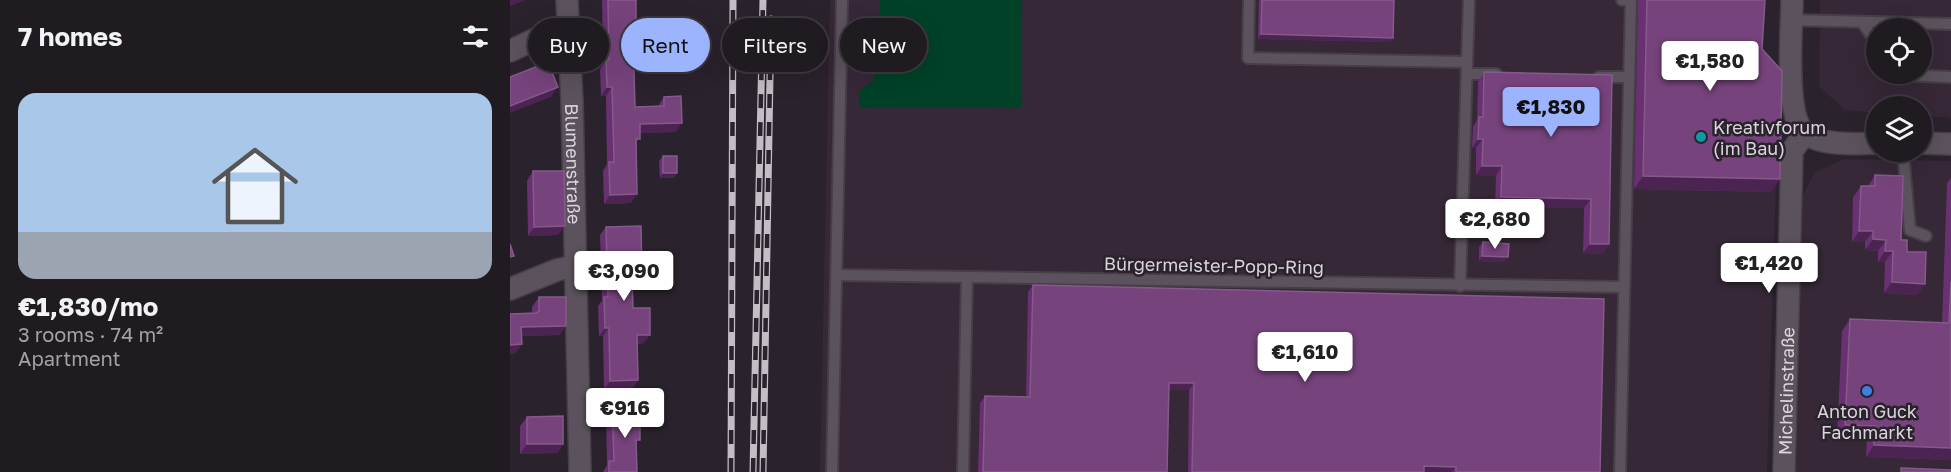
<!DOCTYPE html>
<html lang="en">
<head>
<meta charset="utf-8">
<style>
	:root { --surface:#201a21; --page:#2d272e; --text:#f1f3f6; --muted:#a2a1a5; --line:#3d383f; --accent:#9cb4fd }
	body { margin:0; font-family:"Golos Text",sans-serif; background:var(--page); color:var(--text); height:100vh; display:flex; flex-direction:column; font-size:22px; white-space:nowrap }
	* { box-sizing:border-box; margin:0 }
	p { font-size:20px; color:var(--muted) }
	.icon { flex:none; width:33px; height:33px; fill:none; stroke:currentColor; stroke-width:2; stroke-linecap:round; stroke-linejoin:round }
	.map { position:relative; flex:1; overflow:hidden }
	.details { display:flex; flex-direction:column; background:var(--surface); width:510px }
	.details>* { flex:none }
	.banner { position:absolute; left:18px; top:18px; width:570px; height:54px; display:flex; gap:12px }
	.buttons { position:absolute; left:1356px; top:18px; display:grid; gap:12px }
	.buttons a { display:grid; place-items:center; width:66px; height:66px; border-radius:50%; background:var(--surface); box-shadow:0 6px 24px #0002,0 0 0 2px var(--line); font-size:30px }
	.price { position:absolute; translate:-50% -51px; padding:0 14px; border-radius:6px; background:#fff; color:#222; font-size:20px; line-height:39px; filter:drop-shadow(0 2px 3px #0008) }
	.price::after { content:''; position:absolute; left:50%; top:36px; width:18px; height:14px; margin-left:-9px; background:inherit; clip-path:polygon(0 0,100% 0,50% 100%) }
	.price.active { background:var(--accent); color:#111 }
	ul { padding:0; list-style:none }
	li { display:grid; align-content:center; gap:12px; height:318px; padding:0 18px }
	li+li { border-top:2px solid var(--line) }
	li span { display:grid; place-items:center; height:186px; border-radius:18px; color:#555 }
	li>.icon { margin-inline-start:auto }
	span .icon { width:108px; height:108px; fill:#fffc; stroke-width:1 }
	li b { font-size:26px }
	h2 { display:flex; justify-content:space-between; align-items:center; height:72px; padding:0 18px; font-size:26px }
	.pill { padding:0 21px; border-radius:27px; background:var(--surface); box-shadow:0 6px 24px #0002,0 0 0 2px var(--line); font-size:21px; line-height:54px }
	.pill.active { background:var(--accent); color:#111 }
	main { display:flex; flex:1; min-height:0 }
	.map>svg:first-child { display:block }
</style>
</head>
<body>
<main>
<section class="details">
<h2>7 homes<svg class="icon" aria-label="filters" viewBox="0 0 24 24"><path d="M4 7h16M4 17h16"/><circle cx="9" cy="7" r="2"/><circle cx="15" cy="17" r="2"/></svg></h2>
<ul>
<li><span style="background:linear-gradient(#a9c7e8 75%,#9aa5b1 0)"><svg class="icon" aria-label="home" viewBox="0 0 24 24"><path d="M3 11l9-7 9 7M6 9v11h12V9"/></svg></span><div><b>€1,830/mo</b><p>3 rooms · 74 m²</p><p>Apartment</p></div></li>
</ul>
</section>
<div class="map">
<svg width="1441" height="472" viewBox="0 0 1441 472">
	<rect width="100%" height="100%" fill="#2a222c"/>
	<g fill="#362837" fill-rule="evenodd">
		<polygon points="320,0 1251,0 1249,61 1269,85 1257,472 310,472"/>
		<path d="M 1310,0 L 1441,0 L 1441,118 L 1412,116 L 1412,106 L 1366,106 L 1366,113 L 1335,110 L 1309,86 ZM 1366,28 L 1412,28 L 1412,74 L 1366,74 Z"/>
		<polygon points="1335,159 1441,161 1441,472 1286,472 1289,203 1305,172"/>
	</g>
	<polygon fill="#004128" points="370,0 512,0 511,107 349,108 349,91 362,82 367,71"/>
	<g fill="none" stroke-linecap="round" stroke-linejoin="round">
		<defs>
			<g id="service">
				<polyline points="739,0 738,58 957,62"/>
				<polyline points="1282,20 1441,24"/>
				<polyline points="1352,22 1366,42"/>
				<polyline points="957,74 986,74"/>
				<polyline points="1389,74 1391,75 1441,77"/>
				<polyline points="1089,77 1118,77"/>
				<polyline points="1393,152 1400,230 1416,236"/>
				<polyline points="327,275 1113,287"/>
				<polyline points="950,286 959,0"/>
				<polyline points="322,472 332,0"/>
				<polyline points="453,472 457,277"/>
				<polyline points="1110,472 1121,0 1112,0"/>
			</g>
			<g id="minor">
				<path id="s1" d="M 57,0 L 62,101 L 70,472"/>
				<path d="M 1282,0 C 1282,28 1274,114 1294,132 C 1308,146 1348,144 1366,143"/>
				<polyline points="0,51 38,33 59,26"/>
				<polyline points="1412,143 1441,144"/>
				<polyline points="0,289 47,270 65,266"/>
				<path id="s2" d="M 1274,472 L 1282,151 L 1295,133"/>
			</g>
		</defs>
		<use href="#service" stroke="#473f48" stroke-width="14"/>
		<use href="#minor" stroke="#473f48" stroke-width="24"/>
		<use href="#service" stroke="#5c525d" stroke-width="10"/>
		<use href="#minor" stroke="#5c525d" stroke-width="21"/>
		<defs>
			<g id="rail">
				<polyline points="221,472 223,0"/>
				<polyline points="243,472 253,0"/>
				<polyline points="253,472 261,19"/>
			</g>
		</defs>
		<use href="#rail" stroke="#c4bdc5" stroke-width="7"/>
		<use href="#rail" stroke="#2a222c" stroke-width="4.5" stroke-dasharray="14" stroke-linecap="butt"/>
	</g>
	<g fill="#693171">
		<polygon points="92,0 126,0 126,39 123,44 125,107 148,106 154,97 166,132 130,133 126,145 121,203 94,204 93,171 97,164 96,96 91,96 90,69 93,65"/>
		<polygon points="749,0 884,0 883,38 880,42 748,39"/>
		<polygon points="1128,0 1255,0 1252,49 1261,192 1124,189"/>
		<polygon points="974,72 1102,75 1099,244 1093,254 1073,253 1074,208 985,206 986,176 966,175 966,148 962,148 963,127 967,120 968,82"/>
		<polygon points="153,156 164,178 150,178 149,161"/>
		<polygon points="23,171 48,235 18,236 17,181"/>
		<polygon points="1365,175 1391,240 1415,284 1407,295 1374,293 1375,262 1368,262 1368,251 1355,250 1355,242 1342,242 1343,197 1351,186 1358,186"/>
		<polygon points="1441,178 1441,460 1356,457 1357,438 1327,437 1332,331 1340,319 1432,323 1437,183"/>
		<polygon points="96,227 132,274 126,283 122,283 123,308 134,343 127,344 128,380 122,389 94,389 93,336 89,336 88,306 92,301 90,235"/>
		<polygon points="973,242 995,262 969,261 969,247"/>
		<polygon points="523,285 1090,472 678,472 679,390 659,390 657,472 468,472 470,403 475,396 516,397 518,292"/>
		<polygon points="29,297 50,335 12,336 12,344 5,353 0,354 0,314 22,313 22,307"/>
		<polygon points="102,407 126,446 127,472 93,472 97,465 96,416"/>
		<polygon points="17,417 53,444 47,453 10,454 10,426"/>
	</g>
	<g fill="#4b2451">
		<polygon points="0,0 16,0 0,6"/>
		<polygon points="751,34 883,38 880,42 748,39"/>
		<polygon points="48,87 41,97 0,113 0,106"/>
		<polygon points="97,87 102,87 96,96 91,96"/>
		<polygon points="172,123 166,132 124,133 130,124"/>
		<polygon points="968,139 973,139 966,148 962,148"/>
		<polygon points="972,166 992,166 986,176 966,175"/>
		<polygon points="153,173 167,173 164,178 150,178"/>
		<polygon points="1133,176 1270,179 1261,192 1124,189"/>
		<polygon points="127,194 121,203 94,204 100,195"/>
		<polygon points="991,197 1081,199 1074,208 985,206"/>
		<polygon points="55,226 48,235 18,236 24,227"/>
		<polygon points="1349,231 1363,231 1355,242 1342,242"/>
		<polygon points="1363,239 1376,240 1368,251 1355,250"/>
		<polygon points="1080,244 1099,244 1093,254 1073,253"/>
		<polygon points="1375,251 1383,251 1375,262 1368,262"/>
		<polygon points="972,256 998,257 995,262 969,261"/>
		<polygon points="132,274 126,283 116,283 122,275"/>
		<polygon points="1382,282 1415,284 1407,295 1374,293"/>
		<polygon points="56,326 50,335 4,336 11,327"/>
		<polygon points="95,328 99,328 93,336 89,336"/>
		<polygon points="127,335 140,335 134,343 121,344"/>
		<polygon points="12,344 5,353 0,354 0,345"/>
		<polygon points="128,380 122,389 94,389 100,381"/>
		<polygon points="659,383 684,383 679,390 654,390"/>
		<polygon points="1335,425 1365,426 1357,438 1327,437"/>
		<polygon points="17,444 53,444 47,453 10,454"/>
		<polygon points="1364,445 1441,448 1441,460 1356,457"/>
		<polygon points="914,466 946,467 942,472 910,472"/>
	</g>
	<g fill="#76437c" stroke="#855a8b" stroke-width="1.5">
		<polygon points="98,0 126,0 126,39 123,39 125,107 154,106 154,97 171,96 172,123 130,124 130,139 126,139 127,194 100,195 99,162 104,162 102,87 97,87 96,60 99,60"/>
		<polygon points="752,0 884,0 883,38 751,34"/>
		<polygon points="1137,0 1255,0 1252,49 1272,71 1270,179 1133,176"/>
		<polygon points="38,62 48,87 0,106 0,77"/>
		<polygon points="974,72 1102,75 1099,244 1080,244 1081,199 991,197 992,166 972,166 973,139 968,139 969,117 973,117"/>
		<rect x="153" y="156" width="14" height="17"/>
		<polygon points="23,171 54,171 55,226 24,227"/>
		<polygon points="1365,175 1393,176 1391,240 1397,240 1397,252 1416,252 1415,284 1382,282 1383,251 1375,251 1376,240 1363,239 1363,231 1349,231 1351,186 1365,186"/>
		<polygon points="131,226 132,274 122,275 123,308 140,308 140,335 127,335 128,380 100,381 99,328 95,328 94,297 98,297 96,227"/>
		<polygon points="973,242 999,244 998,257 972,256"/>
		<polygon points="0,244 4,256 0,257"/>
		<polygon points="1441,282 1441,448 1364,445 1365,426 1335,425 1340,319 1439,323"/>
		<polygon points="523,285 1094,299 1090,472 946,472 946,467 914,466 914,472 682,472 684,383 659,383 657,472 473,472 475,396 520,397"/>
		<polygon points="29,297 56,297 56,326 11,327 12,344 0,345 0,314 26,313 29,311"/>
		<polygon points="130,406 130,440 126,440 127,472 99,472 99,461 104,461 102,407"/>
		<polygon points="53,416 53,444 17,444 17,417"/>
		<polygon points="1391,468 1441,470 1441,472 1391,472"/>
	</g>
	<circle fill="#0f9aa8" stroke="#2a222c" stroke-width="2" cx="1191" cy="137" r="6"/>
	<circle fill="#3f7fe0" stroke="#2a222c" stroke-width="2" cx="1357" cy="391" r="6"/>
	<g text-anchor="middle" dominant-baseline="central" stroke-width="5" stroke-linejoin="round" paint-order="stroke">
		<g font-size="18" fill="#dad4db" stroke="#2a222c" text-anchor="start">
			<text x="1203" y="127">Kreativforum<tspan x="1203" dy="21">(im Bau)</tspan></text>
			<text x="1357" y="411" text-anchor="middle">Anton Guck<tspan x="1357" dy="21">Fachmarkt</tspan></text>
		</g>
		<g font-size="18" fill="#dad4db" stroke="#2a222c">
			<text stroke="none"><textPath href="#s1" startOffset="164">Blumenstraße</textPath></text>
			<text transform="translate(704 265) rotate(1)">Bürgermeister-Popp-Ring</text>
			<text stroke="none"><textPath href="#s2" startOffset="81">Michelinstraße</textPath></text>
		</g>
	</g>
</svg>
<div class="buttons">
<a><svg class="icon" aria-label="locate" viewBox="0 0 24 24"><circle cx="12" cy="12" r="6"/><path d="M12 2v4M12 18v4M2 12h4M18 12h4"/></svg></a>
<a><svg class="icon" aria-label="layers" viewBox="0 0 24 24"><path d="M12 4l9 5-9 5-9-5zM3 14l9 5 9-5"/></svg></a>
</div>
<b class="price" style="left:1200px;top:92px">€1,580</b>
<b class="price active" style="left:1041px;top:138px">€1,830</b>
<b class="price" style="left:985px;top:250px">€2,680</b>
<b class="price" style="left:1259px;top:294px">€1,420</b>
<b class="price" style="left:114px;top:302px">€3,090</b>
<b class="price" style="left:795px;top:383px">€1,610</b>
<b class="price" style="left:115px;top:439px">€916</b>
<div class="banner">
<a class="pill">Buy</a>
<a class="pill active">Rent</a>
<a class="pill">Filters</a>
<a class="pill">New</a>
</div>
</div>
</main>
</body>
</html>
